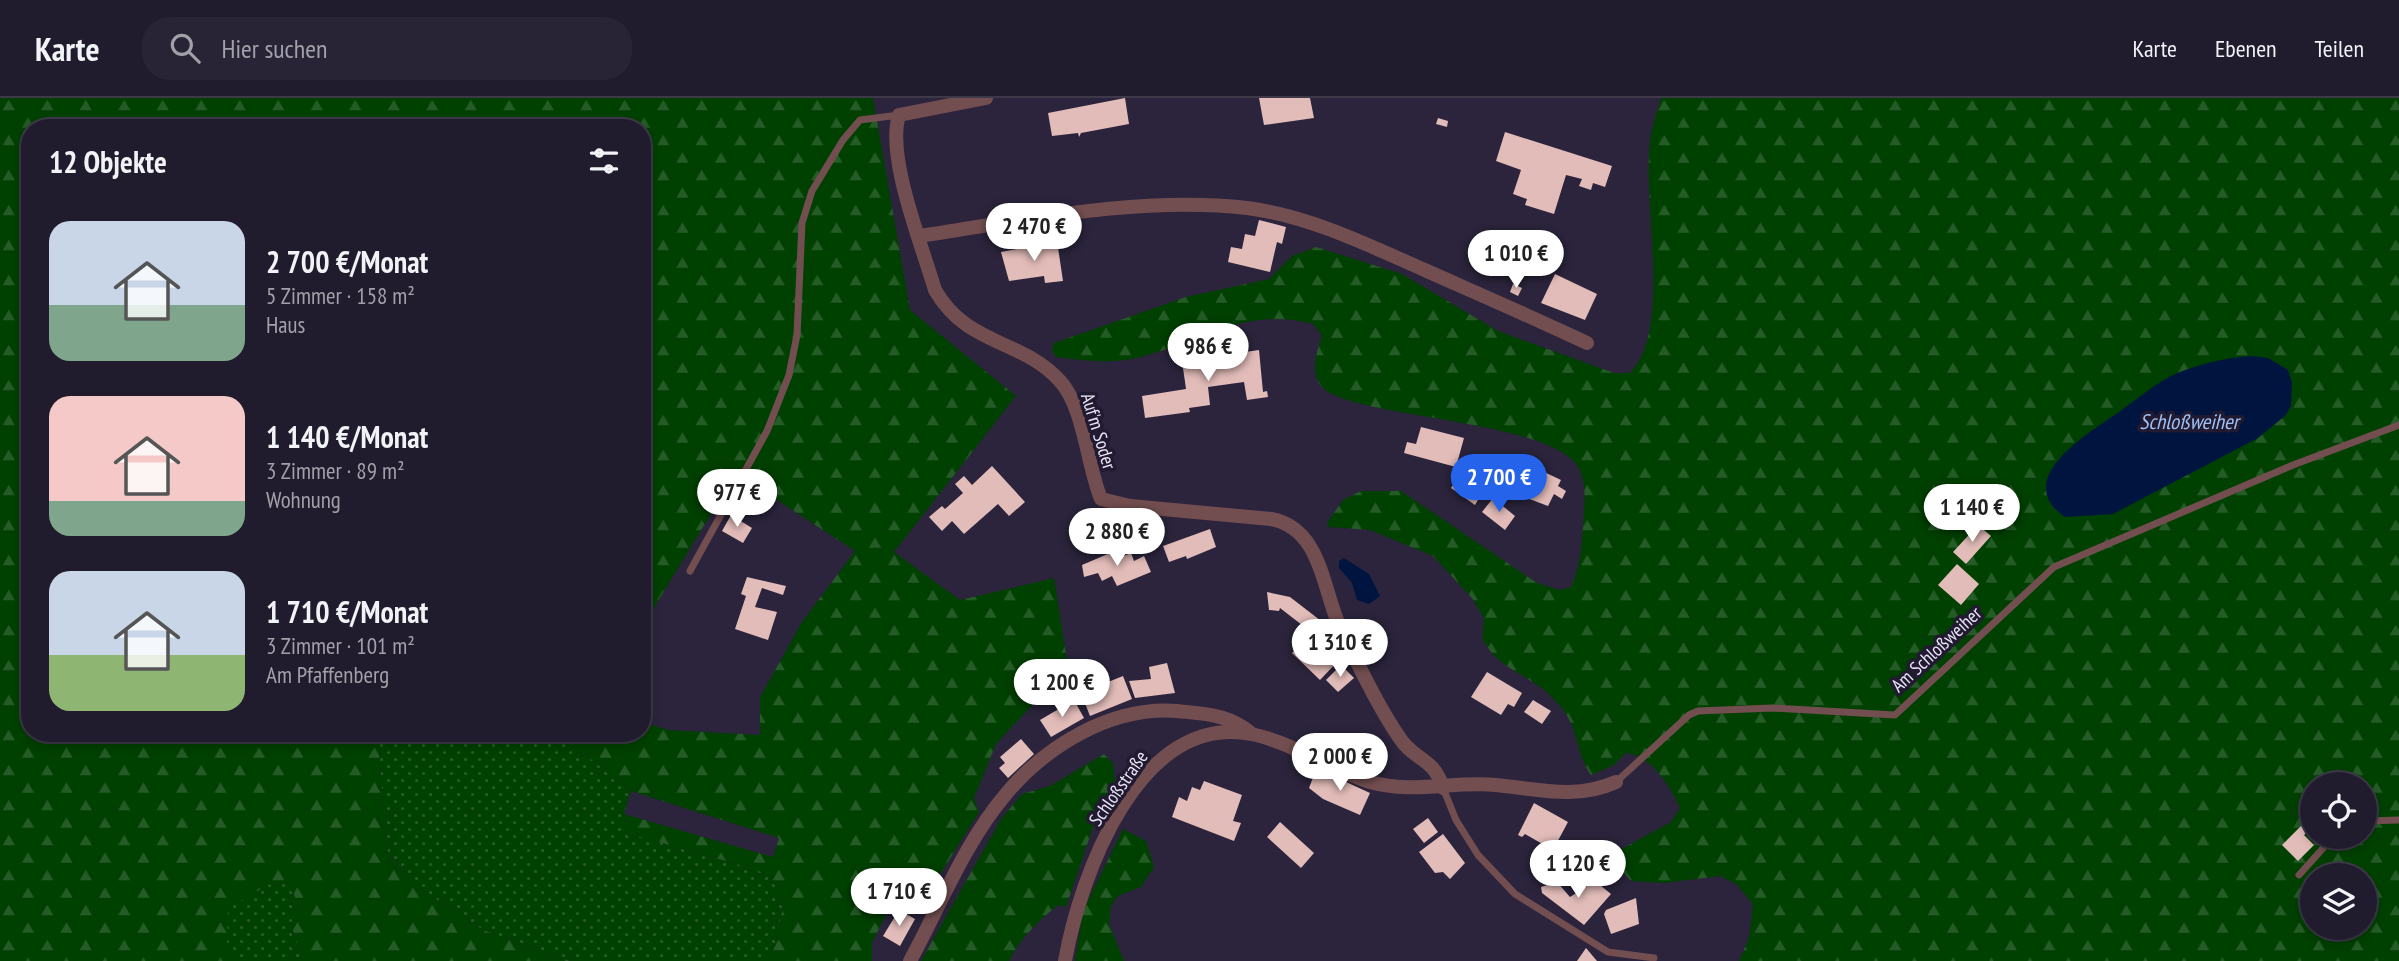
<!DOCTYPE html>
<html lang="de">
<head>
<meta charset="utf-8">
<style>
	:root { --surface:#201b2d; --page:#282435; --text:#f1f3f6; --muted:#a2a1aa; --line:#3d3949; --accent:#2563eb }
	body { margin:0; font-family:"PT Sans Narrow",sans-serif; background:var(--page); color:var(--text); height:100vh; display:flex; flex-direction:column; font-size:26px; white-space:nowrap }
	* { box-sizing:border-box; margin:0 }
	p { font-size:23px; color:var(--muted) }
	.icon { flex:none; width:38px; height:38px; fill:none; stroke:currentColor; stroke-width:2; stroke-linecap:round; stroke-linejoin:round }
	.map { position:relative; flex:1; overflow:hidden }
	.details { position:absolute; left:21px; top:21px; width:630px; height:623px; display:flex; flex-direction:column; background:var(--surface); border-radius:28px; box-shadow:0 4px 10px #0003,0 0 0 2px var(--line) }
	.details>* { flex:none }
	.buttons { position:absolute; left:2300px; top:674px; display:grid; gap:14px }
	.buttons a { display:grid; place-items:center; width:77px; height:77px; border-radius:50%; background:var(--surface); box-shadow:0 4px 10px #0003,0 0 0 2px var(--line); font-size:35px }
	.price { position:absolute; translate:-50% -60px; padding:0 16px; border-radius:24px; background:#fff; color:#222; font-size:23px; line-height:46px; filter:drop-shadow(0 2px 4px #0008) }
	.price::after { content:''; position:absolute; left:50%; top:42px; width:21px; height:16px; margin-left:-10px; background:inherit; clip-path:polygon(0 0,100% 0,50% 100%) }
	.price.on { background:var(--accent); color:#fff }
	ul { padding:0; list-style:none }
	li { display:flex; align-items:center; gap:21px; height:175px; padding:0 28px }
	li span { display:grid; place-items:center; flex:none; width:196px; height:140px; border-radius:21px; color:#555 }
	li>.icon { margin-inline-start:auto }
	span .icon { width:84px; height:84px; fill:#fffc; stroke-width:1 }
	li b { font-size:30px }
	h2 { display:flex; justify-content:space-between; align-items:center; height:84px; padding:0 28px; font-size:30px }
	header { display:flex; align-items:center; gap:42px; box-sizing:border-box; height:98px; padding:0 35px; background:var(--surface); border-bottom:2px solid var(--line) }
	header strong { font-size:33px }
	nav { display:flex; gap:38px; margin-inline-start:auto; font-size:24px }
	.search { width:490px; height:63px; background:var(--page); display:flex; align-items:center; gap:18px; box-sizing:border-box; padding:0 24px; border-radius:28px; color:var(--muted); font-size:26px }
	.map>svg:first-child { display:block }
</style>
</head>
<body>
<header>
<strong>Karte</strong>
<div class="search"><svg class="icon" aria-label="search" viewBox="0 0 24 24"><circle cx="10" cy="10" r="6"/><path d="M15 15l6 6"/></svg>Hier suchen</div>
<nav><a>Karte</a><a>Ebenen</a><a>Teilen</a></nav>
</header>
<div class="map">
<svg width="2399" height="863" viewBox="0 0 2399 863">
	<defs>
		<pattern id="grass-dots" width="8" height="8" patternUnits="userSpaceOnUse" patternTransform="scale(1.75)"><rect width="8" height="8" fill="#004000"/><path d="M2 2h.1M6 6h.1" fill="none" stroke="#255b26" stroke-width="1.8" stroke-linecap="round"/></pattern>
		<pattern id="forest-firs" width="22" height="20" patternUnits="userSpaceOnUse" patternTransform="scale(1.75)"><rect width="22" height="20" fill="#004000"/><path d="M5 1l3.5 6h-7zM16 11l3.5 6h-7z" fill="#255b26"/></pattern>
	</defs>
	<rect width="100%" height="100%" fill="#2b243c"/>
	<g fill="url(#grass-dots)">
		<polygon points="377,635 558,635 631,693 624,716 627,735 758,772 772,782 784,805 771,863 570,863 483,832 419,790 388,755"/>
		<polygon points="290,785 296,801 293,832 303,863 232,863 227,849 227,810 270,786"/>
	</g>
	<g fill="url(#forest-firs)" fill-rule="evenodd">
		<polygon points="0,0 873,0 910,212 1016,298 894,454 960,502 1054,480 1068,569 996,646 974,700 979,714 941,775 899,789 872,845 872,863 771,863 784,805 772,782 758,772 627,735 624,716 773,759 779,740 631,693 558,635 642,635 642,624 668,632 760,637 760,599 802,524 855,453 777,402 722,398 642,529 642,30 30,30 30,635 377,635 388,756 419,790 483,832 570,863 303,863 293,832 296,801 289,785 270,786 228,810 227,849 232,863 0,863"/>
		<path d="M 1661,0 L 2399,0 L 2399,863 L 1739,863 L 1749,840 L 1753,806 L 1736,786 L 1720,778 L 1664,785 L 1631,783 L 1622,773 L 1616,754 L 1671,724 L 1680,710 C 1670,688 1652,658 1626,655 L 1614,667 L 1591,677 C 1575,655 1580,631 1560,608 C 1540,583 1521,580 1499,562 C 1492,557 1487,548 1482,541 L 1484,520 L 1472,500 L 1433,458 L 1370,432 L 1329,429 L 1327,425 L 1343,402 L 1361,393 L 1401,393 L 1537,485 L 1559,492 L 1571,489 C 1581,467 1581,450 1583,427 C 1584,408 1588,387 1578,369 C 1548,319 1337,321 1319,285 C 1311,270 1317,253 1322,238 L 1313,226 C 1242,207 1198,247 1132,261 C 1106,266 1082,262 1056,259 L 1052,253 L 1054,245 L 1186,199 L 1269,181 L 1292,158 L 1316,149 L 1402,176 L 1498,233 L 1614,275 L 1630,275 C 1674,230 1640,99 1651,37 C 1653,24 1658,12 1661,0 ZM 2312,686 L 2364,686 L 2364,738 L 2312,738 ZM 2312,777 L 2364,777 L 2364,830 L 2312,830 Z"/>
		<path d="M 1104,656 L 1113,665 L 1115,681 L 1109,708 L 1093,729 L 1066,809 L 1058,807 C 1038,823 1021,840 1009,863 L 921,863 L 1001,721 L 1022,696 L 1050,688 Z"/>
		<polygon points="1123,731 1146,743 1154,769 1141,789 1118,798 1111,808 1109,826 1124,863 1075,863 1083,813"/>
	</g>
	<g fill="#001440">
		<path d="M 2251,258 L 2268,260 L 2288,272 L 2292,285 L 2291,308 L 2286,317 L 2258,340 L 2113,416 L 2065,419 C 2010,381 2089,335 2119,314 C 2136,302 2154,286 2173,277 C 2199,266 2223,260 2251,258 Z"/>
		<polygon points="1344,460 1369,476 1380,498 1369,506 1357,502 1352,485 1339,470 1339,463"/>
	</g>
	<g fill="#e2bcb9">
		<polygon points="1125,0 1129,26 1081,35 1079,39 1078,35 1052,38 1048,15"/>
		<polygon points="1259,0 1310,0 1314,20 1264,27"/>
		<polygon points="1438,20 1448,23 1447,29 1436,26"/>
		<polygon points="1505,34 1612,68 1605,89 1593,85 1591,92 1579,88 1582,81 1566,77 1554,116 1525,107 1527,101 1513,96 1521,72 1496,63"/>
		<polygon points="1259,122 1286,129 1282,146 1277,144 1270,174 1228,164 1231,149 1242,151 1245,136 1255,138"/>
		<polygon points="1057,143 1063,183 1045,185 1044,178 1009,183 1001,154"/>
		<polygon points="1555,176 1597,196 1585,222 1541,205"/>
		<polygon points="1513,186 1522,190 1518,198 1510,194"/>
		<polygon points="1259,252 1263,294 1267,293 1268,299 1247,302 1244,284 1208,289 1210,307 1189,310 1190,314 1145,320 1142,298 1186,291 1182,263"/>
		<polygon points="1421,329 1464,340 1456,369 1404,355 1407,344 1416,346"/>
		<polygon points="1506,362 1539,378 1542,373 1561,382 1558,388 1566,393 1562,401 1554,396 1548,408 1508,393 1515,381 1501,374"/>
		<polygon points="992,368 1025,404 1009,418 998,406 964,436 952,423 942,433 929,419 942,408 945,411 963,395 955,386 964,378 972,387"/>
		<polygon points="1461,376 1484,392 1475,407 1451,390"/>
		<polygon points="1493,400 1515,418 1505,432 1482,414"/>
		<polygon points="731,417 752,430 743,445 722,433"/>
		<polygon points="1978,427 1991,438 1966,466 1953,454"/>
		<polygon points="1210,431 1216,449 1187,461 1186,458 1169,464 1163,448"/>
		<polygon points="1110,455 1114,462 1131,455 1134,463 1144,458 1151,474 1117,488 1112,478 1102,483 1098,475 1084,479 1082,467"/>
		<polygon points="1957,466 1979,486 1961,507 1938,487"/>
		<polygon points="747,479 786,488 783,497 762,490 755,509 777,514 768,542 735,531 746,498 741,496"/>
		<polygon points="1267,494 1290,499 1325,526 1320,532 1315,528 1311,534 1280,510 1279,513 1269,512"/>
		<polygon points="1312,535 1339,562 1320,582 1292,555"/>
		<polygon points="1167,565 1175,595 1135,600 1129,583 1151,581 1149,569"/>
		<polygon points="1341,567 1354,580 1338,594 1326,582"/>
		<polygon points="1103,572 1108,584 1123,578 1132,601 1090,618 1081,595 1075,598 1070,585"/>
		<polygon points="1487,574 1522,595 1514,609 1508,606 1501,617 1471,599"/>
		<polygon points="1074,602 1084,620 1051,639 1040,622"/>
		<polygon points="1533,602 1551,613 1542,626 1524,614"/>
		<polygon points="1021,641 1034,656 1008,680 999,670 1005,665 1000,659"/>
		<polygon points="1314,677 1333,678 1370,695 1360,717 1323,701 1309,690"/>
		<polygon points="1204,683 1242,697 1233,723 1241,725 1234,743 1172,719 1179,699 1187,703 1192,689 1200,692"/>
		<polygon points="1534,705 1568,724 1553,752 1525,736 1522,739 1518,737"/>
		<polygon points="1428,720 1438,734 1424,745 1413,731"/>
		<polygon points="2306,723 2312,729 2304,737 2314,747 2298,763 2282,747"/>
		<polygon points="1280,724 1314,755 1301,770 1267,739"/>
		<polygon points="1443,736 1465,765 1450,781 1443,774 1435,775 1419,754"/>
		<polygon points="1595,783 1611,796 1584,827 1542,795 1541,789 1557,784 1570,799"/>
		<polygon points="1636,800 1639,826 1611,836 1604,816 1606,812"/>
		<polygon points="899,812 915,821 900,848 883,838"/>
		<polygon points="1586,850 1597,863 1577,863"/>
	</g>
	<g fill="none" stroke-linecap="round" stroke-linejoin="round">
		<g stroke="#734e50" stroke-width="7">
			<polyline points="690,473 767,333 789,277 797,237 802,125 812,93 843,42 860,22 899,17"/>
			<polyline points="1616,684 1689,617 1698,613 1772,610 1895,617 2054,469 2293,367 2399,327"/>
			<polyline points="1443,690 1456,722 1478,757 1515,796 1608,854 1654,860"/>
			<polyline points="2364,723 2399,722"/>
			<polyline points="2299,777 2334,738"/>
		</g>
		<g stroke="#734e50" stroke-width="14">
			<path d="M 986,0 L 899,17 C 886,59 922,147 935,192 C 968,249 1021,240 1060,283 C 1084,309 1087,367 1101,401 L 1130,408 L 1271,421 C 1324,431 1322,496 1343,536 C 1360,570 1378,608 1399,639 C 1414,663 1433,658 1443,690"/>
			<path d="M 920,138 C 1026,122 1139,98 1247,110 C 1310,118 1370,148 1427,173 C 1481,197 1534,220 1587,245"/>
			<path d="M 910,863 C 940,808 965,744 1006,696 C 1047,647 1112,608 1177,613 C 1206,616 1229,616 1252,636"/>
			<path d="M 1065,863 C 1080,778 1139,614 1251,636 C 1289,643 1332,672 1370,684 C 1412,696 1454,683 1496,687 C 1538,691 1576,702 1616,684"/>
		</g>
	</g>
	<g text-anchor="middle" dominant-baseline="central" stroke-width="7" stroke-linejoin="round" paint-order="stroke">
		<g font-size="19" fill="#e8e4f5" stroke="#211a31">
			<text transform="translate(1099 333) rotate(73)">Auf'm Soder</text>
			<text transform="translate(1936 551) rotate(-43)">Am Schloßweiher</text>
			<text transform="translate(1118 690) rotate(-55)">Schloßstraße</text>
		</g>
		<g font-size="21" font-style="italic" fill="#9fc0f6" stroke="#211a31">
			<text x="2189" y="323">Schloßweiher</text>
		</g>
	</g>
</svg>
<div class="buttons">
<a><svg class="icon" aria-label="locate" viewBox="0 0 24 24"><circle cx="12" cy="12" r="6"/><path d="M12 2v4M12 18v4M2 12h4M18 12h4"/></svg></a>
<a><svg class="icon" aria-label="layers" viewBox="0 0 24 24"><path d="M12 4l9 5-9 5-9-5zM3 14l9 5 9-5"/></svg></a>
</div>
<b class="price" style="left:1034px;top:165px">2 470 €</b>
<b class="price" style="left:1516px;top:192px">1 010 €</b>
<b class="price" style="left:1208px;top:285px">986 €</b>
<b class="price on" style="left:1499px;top:416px">2 700 €</b>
<b class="price" style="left:737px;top:431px">977 €</b>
<b class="price" style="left:1972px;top:446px">1 140 €</b>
<b class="price" style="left:1117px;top:470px">2 880 €</b>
<b class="price" style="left:1340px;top:581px">1 310 €</b>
<b class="price" style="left:1062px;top:621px">1 200 €</b>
<b class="price" style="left:1340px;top:695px">2 000 €</b>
<b class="price" style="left:1578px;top:802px">1 120 €</b>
<b class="price" style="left:899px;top:830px">1 710 €</b>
<section class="details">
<h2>12 Objekte<svg class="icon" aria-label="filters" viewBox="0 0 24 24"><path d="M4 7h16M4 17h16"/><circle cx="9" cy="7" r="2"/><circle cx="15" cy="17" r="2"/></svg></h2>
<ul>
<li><span style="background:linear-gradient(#c9d6e8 60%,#7fa58c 0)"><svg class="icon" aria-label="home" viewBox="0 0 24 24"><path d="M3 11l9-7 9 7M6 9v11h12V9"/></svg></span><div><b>2 700 €/Monat</b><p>5 Zimmer · 158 m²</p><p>Haus</p></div></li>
<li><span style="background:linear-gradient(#f6c9c9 75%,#7fa58c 0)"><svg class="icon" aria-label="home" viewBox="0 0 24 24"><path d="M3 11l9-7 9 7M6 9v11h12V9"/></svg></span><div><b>1 140 €/Monat</b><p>3 Zimmer · 89 m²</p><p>Wohnung</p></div></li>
<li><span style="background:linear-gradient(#c9d6e8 60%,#8fb573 0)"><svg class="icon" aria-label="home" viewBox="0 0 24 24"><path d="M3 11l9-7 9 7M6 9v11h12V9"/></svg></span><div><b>1 710 €/Monat</b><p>3 Zimmer · 101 m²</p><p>Am Pfaffenberg</p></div></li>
</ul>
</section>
</div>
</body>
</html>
